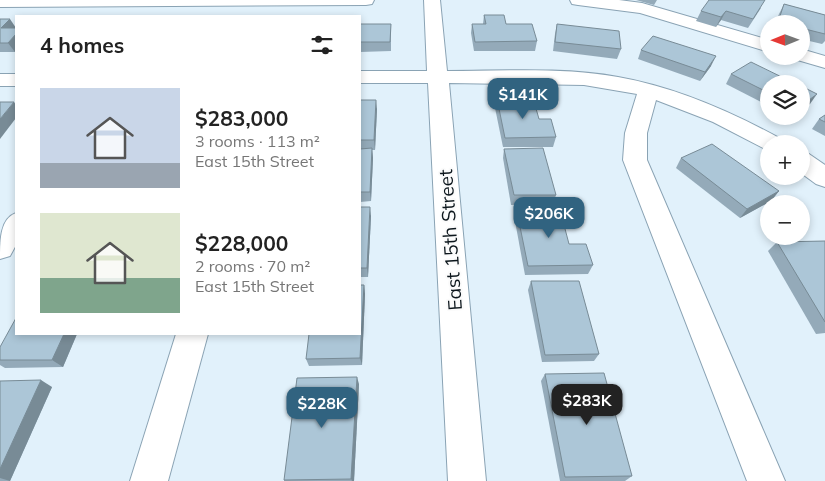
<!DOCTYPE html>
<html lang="en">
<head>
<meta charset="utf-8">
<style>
	:root { --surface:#fff; --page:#f2f2f2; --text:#222; --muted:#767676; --accent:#316380 }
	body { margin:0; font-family:Mulish,sans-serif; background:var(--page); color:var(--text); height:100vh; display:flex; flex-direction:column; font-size:19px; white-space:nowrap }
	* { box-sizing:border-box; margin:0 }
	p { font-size:16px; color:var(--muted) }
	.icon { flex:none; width:28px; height:28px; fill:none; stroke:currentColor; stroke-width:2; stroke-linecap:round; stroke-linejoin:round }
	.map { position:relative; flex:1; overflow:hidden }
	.details { position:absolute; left:15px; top:15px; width:346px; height:320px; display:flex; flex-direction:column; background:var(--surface); border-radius:0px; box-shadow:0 2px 8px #0003 }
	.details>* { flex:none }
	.needle { width:32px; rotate:269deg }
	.tools { position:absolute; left:760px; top:15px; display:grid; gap:10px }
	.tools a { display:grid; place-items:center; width:50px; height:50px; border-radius:50%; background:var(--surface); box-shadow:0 2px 8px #0003; font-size:25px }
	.price { position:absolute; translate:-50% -42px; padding:0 11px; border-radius:10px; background:var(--accent); color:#fff; font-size:16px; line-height:32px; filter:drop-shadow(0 1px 2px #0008) }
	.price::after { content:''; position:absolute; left:50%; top:30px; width:15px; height:11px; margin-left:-8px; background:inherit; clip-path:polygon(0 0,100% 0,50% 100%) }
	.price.active { background:#222; color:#fff }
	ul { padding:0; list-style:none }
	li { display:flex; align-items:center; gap:15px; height:125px; padding:0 25px }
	li span { display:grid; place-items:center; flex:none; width:140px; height:100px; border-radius:0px; color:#555 }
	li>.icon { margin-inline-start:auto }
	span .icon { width:60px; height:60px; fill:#fffc; stroke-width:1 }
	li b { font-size:21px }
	h2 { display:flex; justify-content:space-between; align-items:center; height:60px; padding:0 25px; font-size:21px }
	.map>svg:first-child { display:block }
</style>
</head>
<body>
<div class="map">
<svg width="825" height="481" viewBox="0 0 825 481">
	<rect width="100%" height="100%" fill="#e1f1fb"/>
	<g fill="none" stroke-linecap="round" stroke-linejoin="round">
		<defs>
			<g id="minor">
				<polygon points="0,0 374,0 372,4 366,5 0,7"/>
				<path d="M 424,0 L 440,0 L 447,71 C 501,71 565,67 618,77 C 675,87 730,111 781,139 L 784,144 L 769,144 L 769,151 L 765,149 L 713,122 L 656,100 L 647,133 L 647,160 L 785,481 L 747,481 L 623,160 L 625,133 L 637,94 L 584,85 L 449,83 L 486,481 L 448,481 L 428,83 L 360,83 L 360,71 L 427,71 Z"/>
				<polygon points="570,0 619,0 642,3 769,40 769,52 640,13 578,5 572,4"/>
				<polygon points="801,49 825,56 825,68 794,59 792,56 801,56"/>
				<rect x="0" y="74" width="16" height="12"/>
				<polygon points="801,152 809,154 825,165 825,187 816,184 801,173"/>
				<path d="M 16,213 L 16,245 L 10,256 L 0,259 C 0,240 0,219 16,213 Z"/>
				<polygon points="176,334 208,334 168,481 130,481"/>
			</g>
		</defs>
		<use href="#minor" stroke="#8aa3b4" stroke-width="2"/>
		<use href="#minor" fill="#fff" fill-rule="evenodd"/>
	</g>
	<g fill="#94aab9">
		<polygon points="636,0 657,0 654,5"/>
		<polygon points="784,4 825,15 825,41 822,44 801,39 801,24 775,24 779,14"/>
		<polygon points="761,8 748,28 721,20 716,27 696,21 701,11"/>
		<polygon points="484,15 506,24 537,41 535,51 474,51 471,33 472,24 483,24"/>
		<polygon points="0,19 16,28 16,51 15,52 0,52"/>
		<polygon points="360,24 391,24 391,51 360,52"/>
		<polygon points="557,24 621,49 617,59 553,51 555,34"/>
		<polygon points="641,50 711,66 700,81 638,59"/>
		<polygon points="731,74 769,84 769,106 726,84"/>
		<polygon points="497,99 539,119 556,137 553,147 503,147 495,108"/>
		<polygon points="360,100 377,109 375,150 372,150 373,158 371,201 360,202"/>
		<polygon points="825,115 825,136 812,129 819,119"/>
		<polygon points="504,149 556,195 553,204 511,205 503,158"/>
		<polygon points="681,158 779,191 771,201 740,218 676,168"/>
		<polygon points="360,207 371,216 368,277 360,277"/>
		<polygon points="516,207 593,265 588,274 525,275 514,216"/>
		<polygon points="825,241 825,333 816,334 768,251 777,242"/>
		<polygon points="531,281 599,354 594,361 542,362 528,290"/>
		<polygon points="364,285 365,294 362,365 309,366 306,359"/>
		<polygon points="16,334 77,334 63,367 5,368 0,365 0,347"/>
		<polygon points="545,374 632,476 625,481 560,481 541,381"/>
		<polygon points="0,381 52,387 10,481 0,481"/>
		<polygon points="359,384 354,481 284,481 284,480"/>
	</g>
	<g fill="#788b96">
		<polygon points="726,11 721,20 716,27 721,17"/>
		<polygon points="10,19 16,28 1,28"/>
		<polygon points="16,34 16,51 15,52 8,43"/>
		<polygon points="716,56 711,66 700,81 705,72"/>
		<polygon points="817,94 810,104 801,110 801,106"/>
		<polygon points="376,100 377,109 375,150 374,140"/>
		<polygon points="14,102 16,105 16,118 0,139 0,119"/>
		<polygon points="372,148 373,158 371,201 370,192"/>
		<polygon points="779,191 771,201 740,218 747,209"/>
		<polygon points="370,207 371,216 368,277 367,268"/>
		<polygon points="364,285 365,294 362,365 360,358"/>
		<polygon points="64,334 77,334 63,367 52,360"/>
		<polygon points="357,377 359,384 354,481 352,481 351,479"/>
		<polygon points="41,380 52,387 10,481 0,478 0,469"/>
	</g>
	<g fill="#acc6d7" stroke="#788b96">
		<polygon points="709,0 765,0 753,19 726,11 721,17 701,11"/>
		<polygon points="784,4 825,15 825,34 801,28 801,24 786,24 778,22"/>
		<polygon points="484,15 504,15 506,24 532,24 537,41 475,42 472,24 486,24"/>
		<polygon points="0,19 10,19 1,28 16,28 16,34 8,43 0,43"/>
		<polygon points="360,24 391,24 390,42 360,42"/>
		<polygon points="557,24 619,31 621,49 555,42"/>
		<polygon points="653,36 716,56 705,72 641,50"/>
		<polygon points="751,62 796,84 769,84 769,93 731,74"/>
		<polygon points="801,86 817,94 801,106"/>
		<polygon points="533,98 539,119 551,119 556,137 505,138 497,99"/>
		<polygon points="360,100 376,100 374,140 360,140"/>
		<polygon points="0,102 14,102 0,119"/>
		<polygon points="825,115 825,122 819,119"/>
		<polygon points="712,144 779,191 747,209 681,158"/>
		<polygon points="372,148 370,192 360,192 360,149"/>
		<polygon points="543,148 556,195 514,195 504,149"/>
		<polygon points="559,206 569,244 586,244 593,265 528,266 516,207"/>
		<polygon points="360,207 370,207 367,268 360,268"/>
		<polygon points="825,241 825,322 777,242"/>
		<polygon points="531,281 579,281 599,354 545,355"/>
		<polygon points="360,285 364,285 360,358 306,359 309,334 360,334"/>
		<polygon points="16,318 16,334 64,334 52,360 0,360 0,347"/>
		<polygon points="604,373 632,476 565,477 545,374"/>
		<polygon points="357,377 351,479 284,480 297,378"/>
		<polygon points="41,380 0,469 0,381"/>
	</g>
	<g text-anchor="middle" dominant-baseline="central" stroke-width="4" stroke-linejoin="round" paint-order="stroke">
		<g font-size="19" fill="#0c161c" stroke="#fbfbfb">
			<text transform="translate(450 240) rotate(-94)">East 15th Street</text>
		</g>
	</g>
</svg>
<div class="tools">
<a><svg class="needle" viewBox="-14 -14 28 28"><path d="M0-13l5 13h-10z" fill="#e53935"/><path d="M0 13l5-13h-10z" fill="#767676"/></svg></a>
<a><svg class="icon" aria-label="layers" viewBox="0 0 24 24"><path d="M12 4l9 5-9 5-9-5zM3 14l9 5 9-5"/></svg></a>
<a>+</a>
<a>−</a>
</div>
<b class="price" style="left:523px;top:120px">$141K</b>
<b class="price" style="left:549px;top:239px">$206K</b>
<b class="price active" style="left:587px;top:426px">$283K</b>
<b class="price" style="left:322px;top:429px">$228K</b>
<section class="details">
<h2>4 homes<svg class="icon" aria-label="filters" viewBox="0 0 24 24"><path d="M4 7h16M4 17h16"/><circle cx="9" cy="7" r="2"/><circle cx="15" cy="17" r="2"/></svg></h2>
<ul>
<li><span style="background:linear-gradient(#c9d6e8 75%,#9aa5b1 0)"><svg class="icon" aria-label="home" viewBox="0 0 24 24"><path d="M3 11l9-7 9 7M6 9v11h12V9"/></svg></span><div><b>$283,000</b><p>3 rooms · 113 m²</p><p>East 15th Street</p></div></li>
<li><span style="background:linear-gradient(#dfe7d0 65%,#7fa58c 0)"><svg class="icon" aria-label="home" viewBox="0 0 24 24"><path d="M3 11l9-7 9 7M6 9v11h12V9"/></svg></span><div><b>$228,000</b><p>2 rooms · 70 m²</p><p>East 15th Street</p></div></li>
</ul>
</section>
</div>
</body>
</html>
